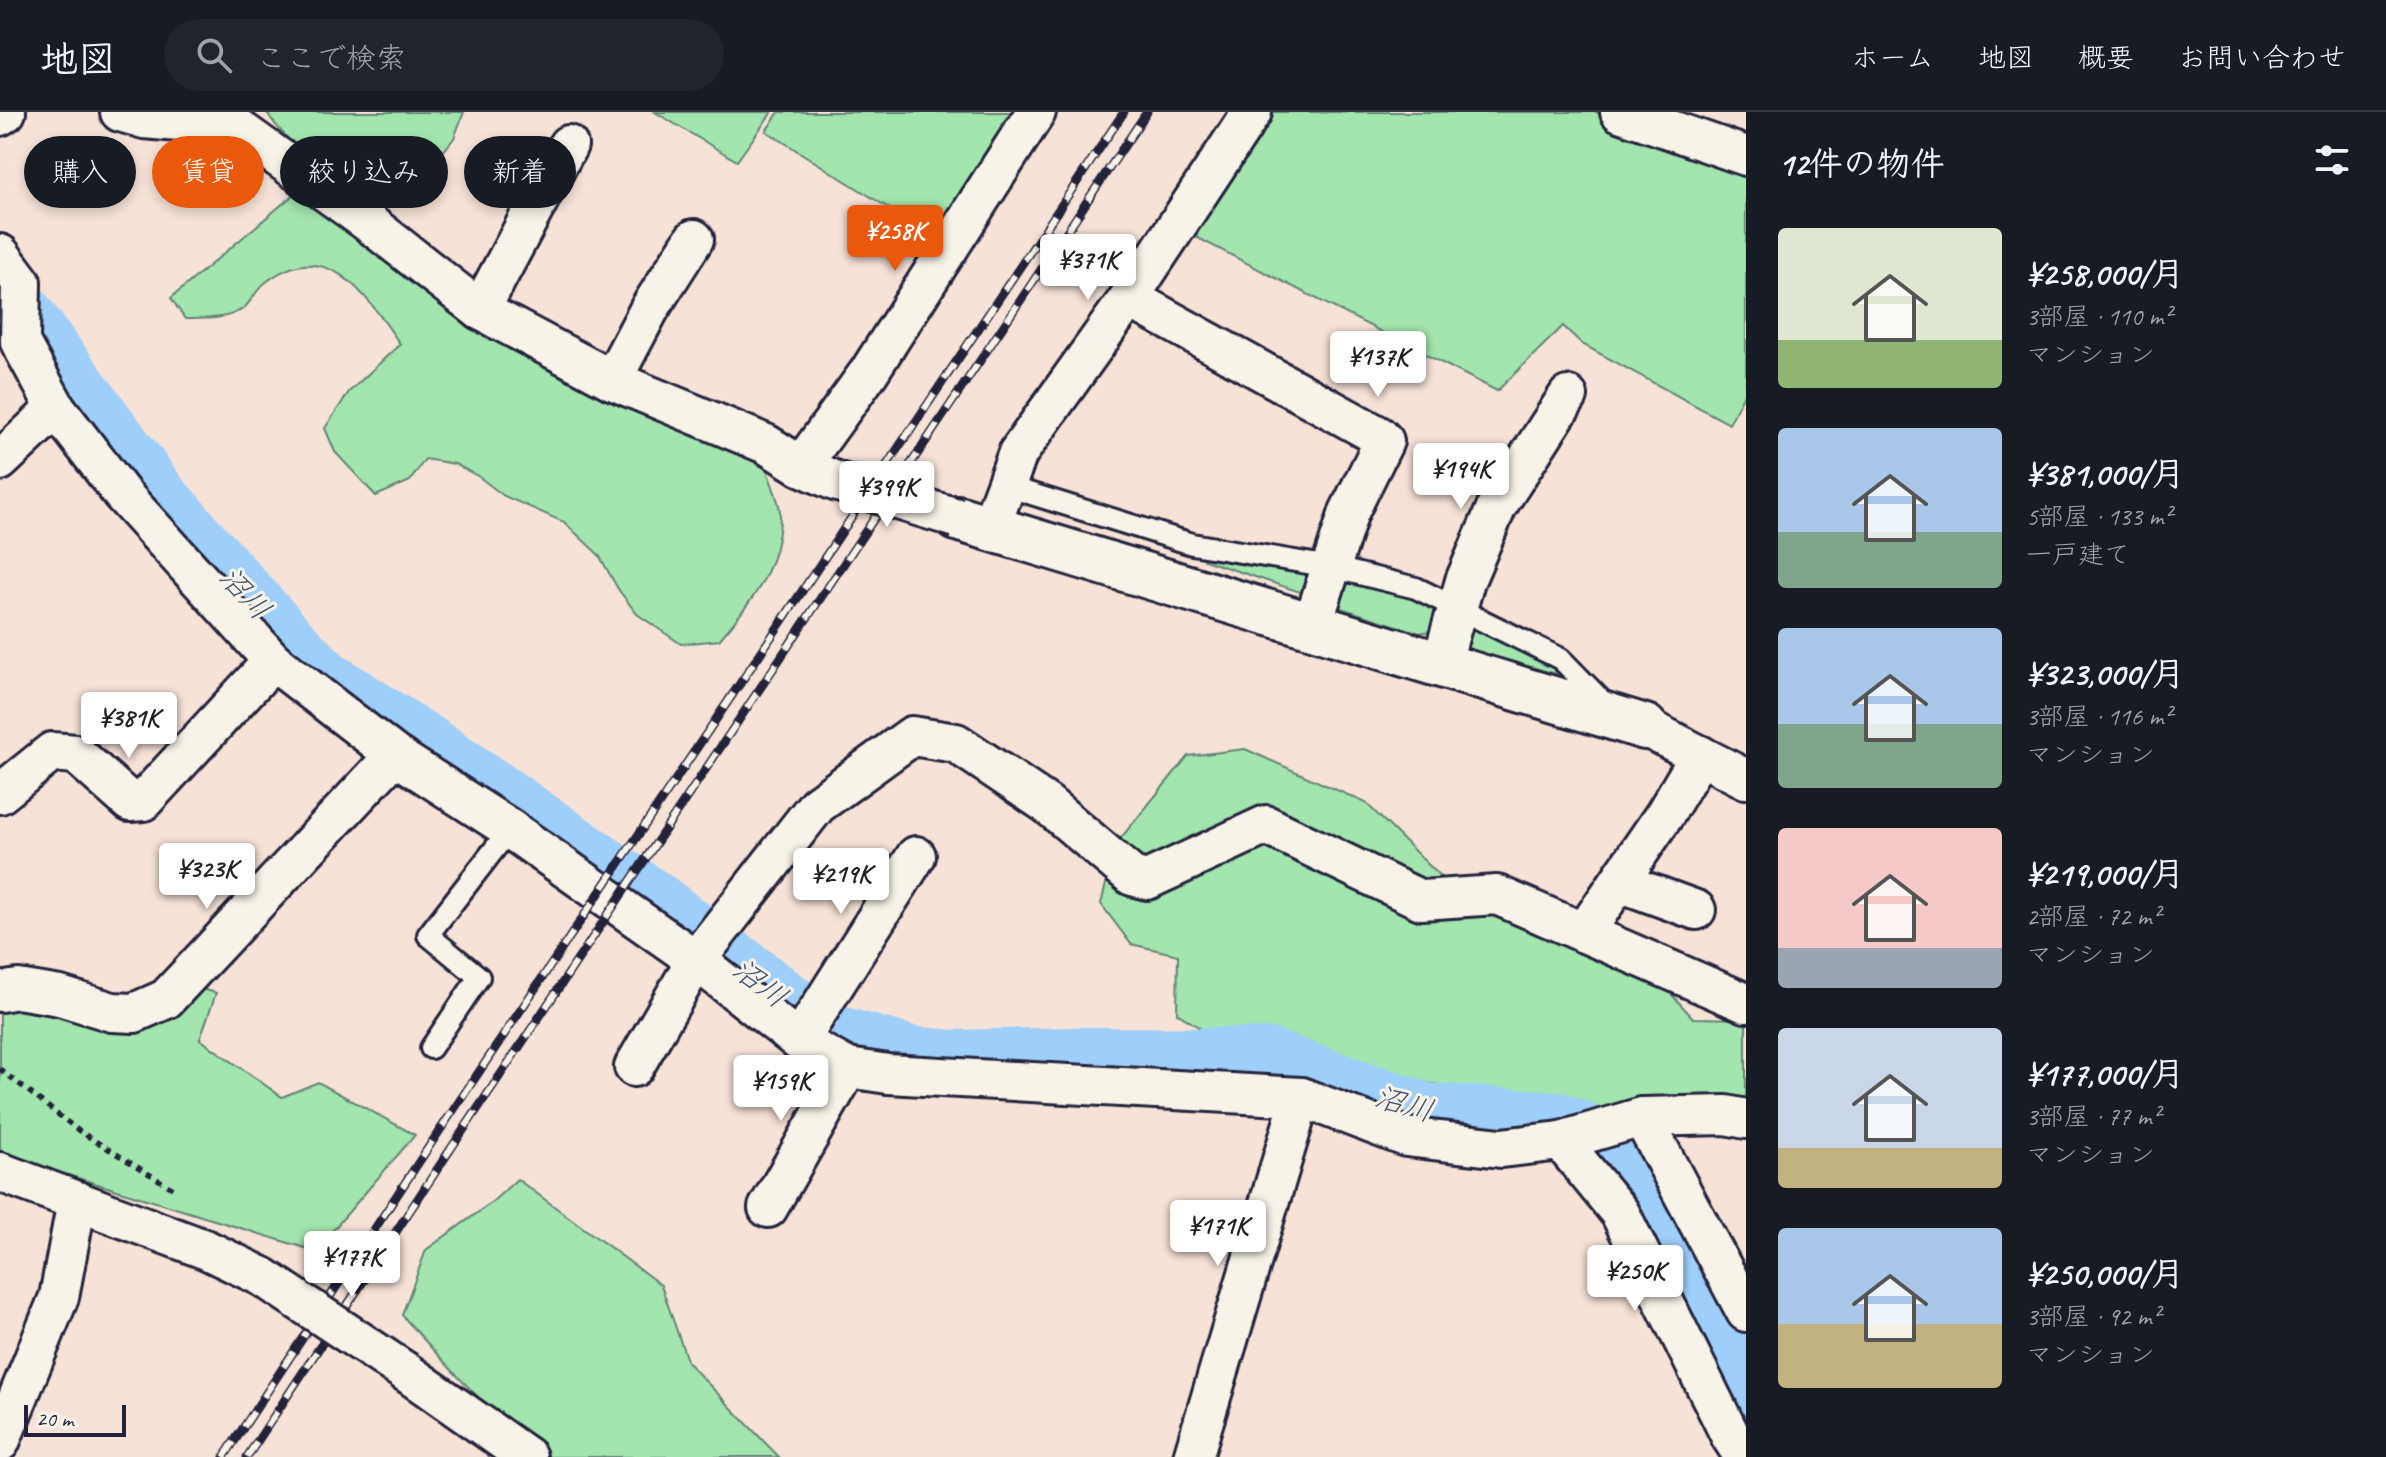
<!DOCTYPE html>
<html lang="ja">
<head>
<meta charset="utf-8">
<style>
	:root { --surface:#171b24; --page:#20242c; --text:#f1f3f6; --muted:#9ea1a6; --line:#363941; --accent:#ea580c }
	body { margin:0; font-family:Caveat,"Klee One",sans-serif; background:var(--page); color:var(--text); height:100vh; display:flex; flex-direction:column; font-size:30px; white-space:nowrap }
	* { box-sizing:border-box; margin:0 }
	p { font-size:26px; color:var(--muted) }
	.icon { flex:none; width:44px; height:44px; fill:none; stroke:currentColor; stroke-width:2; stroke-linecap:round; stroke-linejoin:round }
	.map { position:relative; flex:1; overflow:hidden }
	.side { display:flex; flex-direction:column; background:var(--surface); width:640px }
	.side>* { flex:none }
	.banner { position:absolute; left:24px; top:24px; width:760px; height:72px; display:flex; gap:16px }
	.scale { position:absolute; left:24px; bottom:20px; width:102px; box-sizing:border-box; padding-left:8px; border:4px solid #22223b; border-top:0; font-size:22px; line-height:28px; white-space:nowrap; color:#22223b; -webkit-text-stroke:6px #f7f3e8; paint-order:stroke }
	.price { position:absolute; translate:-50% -68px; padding:0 18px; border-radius:8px; background:#fff; color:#222; font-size:26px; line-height:52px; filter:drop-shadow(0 2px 4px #0008) }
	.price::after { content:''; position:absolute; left:50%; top:48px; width:24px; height:18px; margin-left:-12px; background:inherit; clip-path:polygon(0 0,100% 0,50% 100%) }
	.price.current { background:var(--accent); color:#fff }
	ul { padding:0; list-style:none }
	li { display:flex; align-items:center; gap:24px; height:200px; padding:0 32px }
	li span { display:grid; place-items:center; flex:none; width:224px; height:160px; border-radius:8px; color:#555 }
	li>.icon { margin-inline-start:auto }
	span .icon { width:96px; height:96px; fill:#fffc; stroke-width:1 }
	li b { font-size:34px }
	h2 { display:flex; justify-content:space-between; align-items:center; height:96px; padding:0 32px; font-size:34px }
	.chip { padding:0 28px; border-radius:36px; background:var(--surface); box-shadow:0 4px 12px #0003; font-size:28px; line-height:72px }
	.chip.current { background:var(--accent); color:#fff }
	header { display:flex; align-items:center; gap:48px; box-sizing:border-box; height:112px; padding:0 40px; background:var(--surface); border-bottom:2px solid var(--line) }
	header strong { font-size:38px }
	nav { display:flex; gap:44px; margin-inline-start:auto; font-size:28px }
	.search { width:560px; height:72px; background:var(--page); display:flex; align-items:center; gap:20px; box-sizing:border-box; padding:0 28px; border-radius:44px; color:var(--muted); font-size:30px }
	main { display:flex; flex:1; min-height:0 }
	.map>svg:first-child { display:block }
</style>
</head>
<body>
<header>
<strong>地図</strong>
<div class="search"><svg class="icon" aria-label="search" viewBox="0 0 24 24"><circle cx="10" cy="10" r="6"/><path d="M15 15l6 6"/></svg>ここで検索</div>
<nav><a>ホーム</a><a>地図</a><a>概要</a><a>お問い合わせ</a></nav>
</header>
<main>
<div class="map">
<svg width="1746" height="1345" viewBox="0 0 1746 1345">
	<rect width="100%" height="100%" fill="#f6e2d7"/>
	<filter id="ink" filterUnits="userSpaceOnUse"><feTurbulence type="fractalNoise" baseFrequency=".0125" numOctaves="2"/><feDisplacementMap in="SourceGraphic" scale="16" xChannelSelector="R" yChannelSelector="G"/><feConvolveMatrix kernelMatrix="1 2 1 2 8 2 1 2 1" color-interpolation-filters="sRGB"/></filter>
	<g filter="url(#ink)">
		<g fill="#a2e5af" stroke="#628475" stroke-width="2">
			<path d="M 266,0 L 464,0 L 454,26 L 411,81 L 385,96 C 341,68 296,44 266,0 Z"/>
			<polygon points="655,0 772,0 737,49"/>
			<polygon points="779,0 1014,0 933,124 766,19"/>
			<polygon points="1269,0 1596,0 1746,62 1746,278 1729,312 1582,232 1563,214 1497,279 1184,119"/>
			<path d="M 305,73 L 767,358 C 771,371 779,387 780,400 C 781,454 752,490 719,528 L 681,532 L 637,502 L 618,477 L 599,443 L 564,410 L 504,384 L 478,364 L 455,352 L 425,347 L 410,369 L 376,384 L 335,340 L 325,316 L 349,280 L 400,232 C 367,184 327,121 265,171 C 257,177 252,188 245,195 C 229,208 204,207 185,207 L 171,186 Z"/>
			<polygon points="1207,441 1309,461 1313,473 1303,481 1204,448"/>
			<polygon points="1340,467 1393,478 1442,500 1431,519 1419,521 1338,495"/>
			<polygon points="1468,507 1552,550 1556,562 1461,535"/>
			<polygon points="1245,637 1366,691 1459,783 1622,828 1693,906 1746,907 1746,1022 1684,1004 1584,999 1529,1009 1461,976 1377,964 1308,932 1214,925 1177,901 1178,843 1131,832 1101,792 1116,732 1188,644"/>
			<polygon points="194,875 216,881 200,927 282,985 318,970 415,1023 315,1139 0,1042 0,891 128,916"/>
			<path d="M 517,1067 L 661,1173 L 688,1251 L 779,1345 L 545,1345 C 492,1303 446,1253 402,1203 L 426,1138 L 491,1091 Z"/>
		</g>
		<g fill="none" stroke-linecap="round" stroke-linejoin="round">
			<polyline stroke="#9ecefa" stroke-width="62" points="0,172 159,387 292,536 326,569 447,647 657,792 828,922 911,945 955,949 1071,946 1267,947 1426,1002 1555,1010 1625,1037 1677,1103 1746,1294"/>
			<defs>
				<g id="lane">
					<polyline points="1006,374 1192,432 1331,455 1416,476 1561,547 1605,592"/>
					<polyline points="431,936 479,865 428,823 510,717"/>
				</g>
				<g id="street">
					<polyline points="120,0 144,7 236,15 365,108 480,198 612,268 766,332 801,354 835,369"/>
					<polyline points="1620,0 1746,44"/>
					<polyline points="0,4 6,0"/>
					<polyline points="0,142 21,170 20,230 56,296 122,382 273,549 395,643 510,717 696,848 799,929 848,956 888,962 1301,985 1406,1025 1501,1036 1561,1029 1642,1005 1726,1003 1746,1007"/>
					<polyline points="1129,186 1379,324 1384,329 1349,400 1312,514"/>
					<polyline points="480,198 568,33"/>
					<polyline points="612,268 650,196 694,127"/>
					<polyline points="0,349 56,296"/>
					<polyline points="801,354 869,260 1036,0"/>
					<polyline points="990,416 1018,341 1131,183 1252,0"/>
					<polyline points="1441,553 1465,469 1497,394 1568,284"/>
					<polyline points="1645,615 1746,667"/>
					<polyline points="0,682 52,640 76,642 130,690 143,689 273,549"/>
					<polyline points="1619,770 1696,798"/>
					<polyline points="1584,821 1665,702 1700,643"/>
					<polyline points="0,880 18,877 60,884 112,900 134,901 166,887 395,643"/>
					<polyline points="799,929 916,744"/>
					<polyline points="634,955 696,848 817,693 912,624 956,631 1047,692 1132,764 1147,768 1266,713 1421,788 1497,783 1746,891"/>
					<polyline points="1642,1005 1746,1200"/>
					<polyline points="1561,1029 1620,1101 1731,1325 1744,1345"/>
					<polyline points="0,1060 207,1138 263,1165"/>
					<polyline points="768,1096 848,956"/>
					<polyline points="406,1260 527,1345"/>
					<polyline points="0,1330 59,1185 77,1089"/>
					<polyline points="1193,1345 1301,985"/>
				</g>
				<polyline id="secondary" points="957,406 1645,615"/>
			</defs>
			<use href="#lane" stroke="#22223b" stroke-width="26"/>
			<use href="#street" stroke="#22223b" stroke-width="44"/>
			<use href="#secondary" stroke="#22223b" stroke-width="50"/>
			<polyline stroke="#22223b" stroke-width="5" stroke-dasharray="6 6" stroke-linecap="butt" points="0,957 79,1019 177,1079"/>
			<use href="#lane" stroke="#f7f3e8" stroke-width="20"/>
			<use href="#street" stroke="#f7f3e8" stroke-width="38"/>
			<use href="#secondary" stroke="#f7f3e8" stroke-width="44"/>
			<defs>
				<g id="rail">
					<polyline points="224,1345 436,1024 1124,0"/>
					<polyline points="247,1345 452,1035 1147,0"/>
				</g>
			</defs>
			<use href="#rail" stroke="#22223b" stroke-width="9"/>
			<use href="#rail" stroke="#f7f3e8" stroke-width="6" stroke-dasharray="18" stroke-linecap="butt"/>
			<defs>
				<g id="street-bridge">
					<polyline points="835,369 957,406"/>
					<polyline points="263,1165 406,1260"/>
				</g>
			</defs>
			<use href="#street-bridge" stroke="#22223b" stroke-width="44" stroke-linecap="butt"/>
			<use href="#street-bridge" stroke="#f7f3e8" stroke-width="38"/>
		</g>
	</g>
	<g text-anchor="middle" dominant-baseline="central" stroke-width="6" stroke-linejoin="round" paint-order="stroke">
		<g font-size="30" font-style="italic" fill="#475674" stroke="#f7f3e8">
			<text transform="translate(245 481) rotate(47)">沼川</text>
			<text transform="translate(760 871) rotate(37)">沼川</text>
			<text transform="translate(1404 992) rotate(16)">沼川</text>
		</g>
	</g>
</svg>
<div class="scale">20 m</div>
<b class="price current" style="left:895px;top:161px">¥258K</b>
<b class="price" style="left:1088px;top:190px">¥371K</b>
<b class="price" style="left:1378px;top:287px">¥137K</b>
<b class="price" style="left:1461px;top:399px">¥194K</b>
<b class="price" style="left:887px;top:417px">¥399K</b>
<b class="price" style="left:129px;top:648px">¥381K</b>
<b class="price" style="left:207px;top:799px">¥323K</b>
<b class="price" style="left:841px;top:804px">¥219K</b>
<b class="price" style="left:781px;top:1011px">¥159K</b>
<b class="price" style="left:1218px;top:1156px">¥171K</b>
<b class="price" style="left:352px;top:1187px">¥177K</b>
<b class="price" style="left:1635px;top:1201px">¥250K</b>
<div class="banner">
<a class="chip">購入</a>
<a class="chip current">賃貸</a>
<a class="chip">絞り込み</a>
<a class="chip">新着</a>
</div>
</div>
<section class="side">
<h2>12件の物件<svg class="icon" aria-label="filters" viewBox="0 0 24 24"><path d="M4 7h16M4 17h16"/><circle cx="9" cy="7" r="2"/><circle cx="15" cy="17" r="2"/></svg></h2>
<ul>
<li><span style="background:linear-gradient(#dfe7d0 70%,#8fb573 0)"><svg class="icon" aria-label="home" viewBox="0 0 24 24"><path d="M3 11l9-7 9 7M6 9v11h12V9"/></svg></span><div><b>¥258,000/月</b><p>3部屋 · 110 m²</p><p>マンション</p></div></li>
<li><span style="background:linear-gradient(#a9c7e8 65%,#7fa58c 0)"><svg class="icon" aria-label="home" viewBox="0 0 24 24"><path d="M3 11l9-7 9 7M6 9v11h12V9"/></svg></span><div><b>¥381,000/月</b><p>5部屋 · 133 m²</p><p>一戸建て</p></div></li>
<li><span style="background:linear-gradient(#a9c7e8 60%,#7fa58c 0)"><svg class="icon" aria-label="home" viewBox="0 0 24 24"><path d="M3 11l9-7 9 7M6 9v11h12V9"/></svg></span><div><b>¥323,000/月</b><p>3部屋 · 116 m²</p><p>マンション</p></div></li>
<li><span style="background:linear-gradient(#f6c9c9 75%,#9aa5b1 0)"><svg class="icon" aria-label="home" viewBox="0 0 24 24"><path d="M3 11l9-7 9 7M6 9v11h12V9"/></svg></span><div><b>¥219,000/月</b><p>2部屋 · 72 m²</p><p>マンション</p></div></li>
<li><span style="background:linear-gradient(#c9d6e8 75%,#c2b280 0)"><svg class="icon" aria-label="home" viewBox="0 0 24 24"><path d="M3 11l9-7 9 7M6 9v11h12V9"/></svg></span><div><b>¥177,000/月</b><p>3部屋 · 77 m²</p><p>マンション</p></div></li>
<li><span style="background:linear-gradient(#a9c7e8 60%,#c2b280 0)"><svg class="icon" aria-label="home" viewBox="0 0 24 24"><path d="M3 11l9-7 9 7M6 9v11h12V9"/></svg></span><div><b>¥250,000/月</b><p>3部屋 · 92 m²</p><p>マンション</p></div></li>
</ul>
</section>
</main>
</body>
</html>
